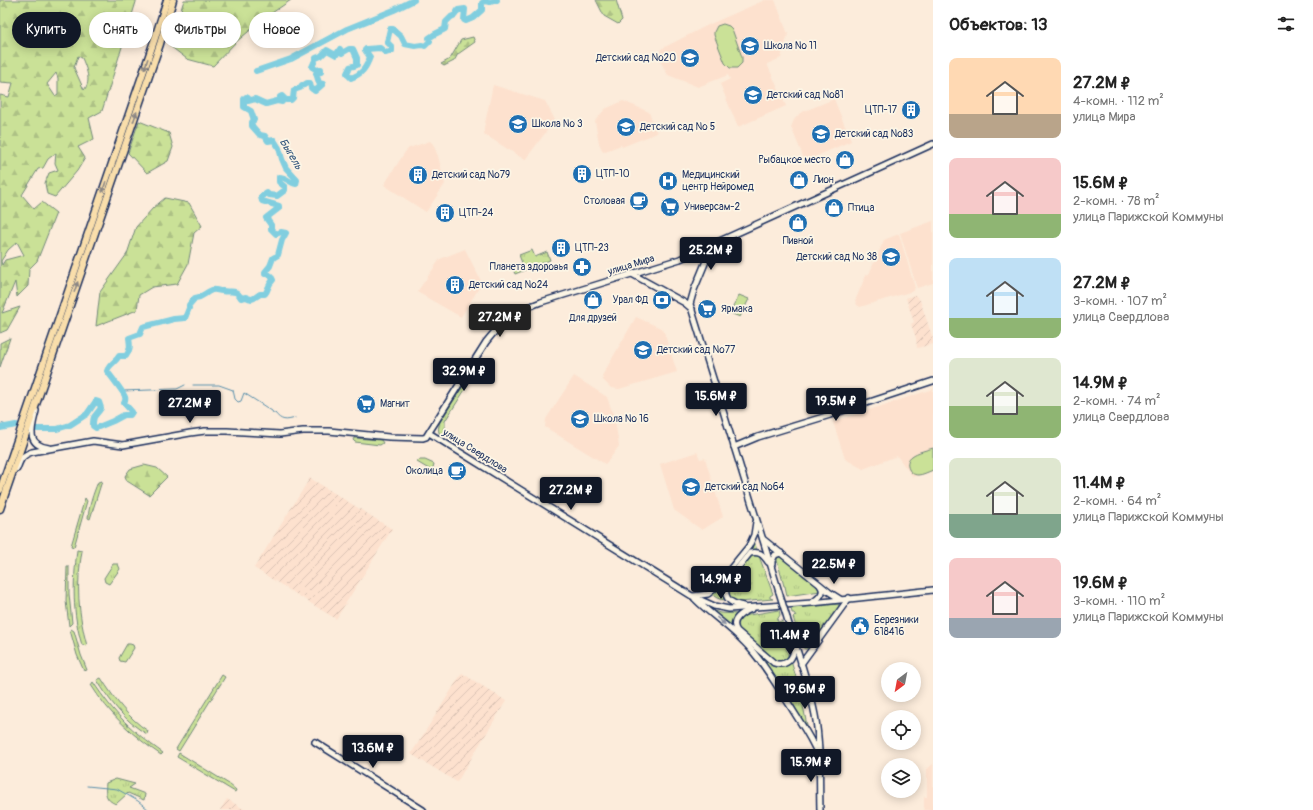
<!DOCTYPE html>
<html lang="ru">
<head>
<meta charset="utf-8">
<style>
	:root { --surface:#fff; --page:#f2f2f2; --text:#222; --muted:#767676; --accent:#111827 }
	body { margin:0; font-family:Pangolin,sans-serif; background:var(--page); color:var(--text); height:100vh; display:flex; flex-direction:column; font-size:15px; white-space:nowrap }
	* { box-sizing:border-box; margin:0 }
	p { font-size:13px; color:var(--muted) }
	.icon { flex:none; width:22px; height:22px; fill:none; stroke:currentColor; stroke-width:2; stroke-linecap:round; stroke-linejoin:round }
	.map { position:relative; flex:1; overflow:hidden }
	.drawer { display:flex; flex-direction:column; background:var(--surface); width:380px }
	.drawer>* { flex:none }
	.hud { position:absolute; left:12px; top:12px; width:380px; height:36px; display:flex; gap:8px }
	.needle { width:26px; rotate:212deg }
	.fabs { position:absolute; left:881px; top:662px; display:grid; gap:8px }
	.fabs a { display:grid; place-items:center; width:40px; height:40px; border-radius:50%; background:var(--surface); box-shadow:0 2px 10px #0003; font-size:20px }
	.price { position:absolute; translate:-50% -34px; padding:0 9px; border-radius:4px; background:var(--accent); color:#fff; font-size:13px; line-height:26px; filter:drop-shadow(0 1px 2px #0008) }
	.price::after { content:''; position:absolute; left:50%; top:24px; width:12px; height:9px; margin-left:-6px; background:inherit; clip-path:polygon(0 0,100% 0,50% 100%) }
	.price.active { background:#222; color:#fff }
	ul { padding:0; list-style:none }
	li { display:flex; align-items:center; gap:12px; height:100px; padding:0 16px }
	li span { display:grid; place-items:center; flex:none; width:112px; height:80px; border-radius:8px; color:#555 }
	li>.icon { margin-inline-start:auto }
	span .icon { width:48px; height:48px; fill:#fffc; stroke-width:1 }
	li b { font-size:17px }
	h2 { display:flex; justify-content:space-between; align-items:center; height:48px; padding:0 16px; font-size:17px }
	.pill { padding:0 14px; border-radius:18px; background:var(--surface); box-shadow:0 2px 10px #0003; font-size:14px; line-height:36px }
	.pill.active { background:var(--accent); color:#fff }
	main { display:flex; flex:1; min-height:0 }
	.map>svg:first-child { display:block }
</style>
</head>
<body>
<main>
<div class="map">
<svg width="933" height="810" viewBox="0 0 933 810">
	<defs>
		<pattern id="industrial-furrows" width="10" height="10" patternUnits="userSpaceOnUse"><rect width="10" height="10" fill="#fde1ce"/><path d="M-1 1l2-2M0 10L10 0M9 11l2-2" fill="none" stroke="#d8c1b3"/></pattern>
		<pattern id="grass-tufts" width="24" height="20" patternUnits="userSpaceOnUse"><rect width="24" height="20" fill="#cae197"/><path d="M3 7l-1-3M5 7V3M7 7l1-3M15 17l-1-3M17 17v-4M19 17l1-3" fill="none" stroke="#adc185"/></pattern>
		<pattern id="forest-firs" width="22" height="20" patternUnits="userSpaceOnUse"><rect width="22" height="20" fill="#cae197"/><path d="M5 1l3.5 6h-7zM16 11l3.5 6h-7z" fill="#adc185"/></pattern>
	</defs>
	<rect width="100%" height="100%" fill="#fcecdb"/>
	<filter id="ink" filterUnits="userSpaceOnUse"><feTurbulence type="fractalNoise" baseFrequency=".025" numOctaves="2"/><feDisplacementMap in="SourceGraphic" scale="8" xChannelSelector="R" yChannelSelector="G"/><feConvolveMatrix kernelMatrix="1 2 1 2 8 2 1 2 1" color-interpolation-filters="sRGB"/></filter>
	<g filter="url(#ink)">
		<g fill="#fde1ce">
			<polygon points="765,0 775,0 788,34 781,58 767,64 786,106 738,127 720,84 730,79 728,75 698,87 668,75 660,61 659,55 661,49 708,25"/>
			<polygon points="493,85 545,101 555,120 525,160 484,134 484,128"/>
			<polygon points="834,99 851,141 805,161 791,127 794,120 800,113"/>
			<polygon points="623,101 649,112 657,133 622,147 621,145 603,152 599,143 595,121 605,109"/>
			<polygon points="430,141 433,144 438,156 445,184 426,212 384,185 405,152 409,148"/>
			<polygon points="933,221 933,283 917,288 900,233"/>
			<polygon points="899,234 915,288 913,291 860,307 857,305 855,301 866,275 869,274 884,240"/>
			<polygon points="465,249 482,283 461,317 417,292 440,259"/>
			<polygon points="636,317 663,329 677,372 619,389 611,388 603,380 602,376"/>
			<polygon points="574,376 607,397 615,420 619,446 609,460 605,464 545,427 546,419"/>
			<polygon points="933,389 933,471 913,477 897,456 863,469 845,459 833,422"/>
			<polygon points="697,452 700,459 705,458 723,517 702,530 674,510 660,464"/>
			<polygon points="933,764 933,810 924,810 924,797 927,797 927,769"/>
		</g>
		<g fill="url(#industrial-furrows)">
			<polygon points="915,295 920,300 933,339 933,344 917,348 916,338 911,324 914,322 906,298"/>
			<polygon points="310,478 392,529 336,619 254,568"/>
			<polygon points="462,673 506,701 457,782 411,754"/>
			<polygon points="227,799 245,810 220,810"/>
		</g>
		<g fill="url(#grass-tufts)" stroke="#72887a">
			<polygon points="532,250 535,257 547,252 550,260 515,274 512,267 522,263 519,255"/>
			<path d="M 465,383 L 468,385 L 445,421 L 445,433 L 443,437 C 437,433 438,428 440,422 Z"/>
			<polygon points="354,438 381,440 383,443 380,445 355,442 353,440"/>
			<polygon points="420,460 425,460 434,464 432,471 417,462 417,461"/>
			<path d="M 102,481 L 90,519 L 88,518 C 89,506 93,494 98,482 Z"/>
			<polygon points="85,498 87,501 74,547 71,546"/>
			<path d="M 754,540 L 757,551 L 753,551 L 727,579 C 723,587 726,592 728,600 C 722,600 716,599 712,594 Z"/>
			<path d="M 77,550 L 82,551 C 76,585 78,613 87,646 L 82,645 C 72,612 73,584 77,550 Z"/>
			<polygon points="756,554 759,556 773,594 770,596 770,598 773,599 740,602 731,600 729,597 727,589 730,582 750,556"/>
			<polygon points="779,556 817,584 820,590 820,591 787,596 785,586 784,586 777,560 777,558"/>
			<polygon points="113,564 118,564 120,569 109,584 105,582 104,578"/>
			<polygon points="67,567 69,567 69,594 72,623 69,626 66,601"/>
			<polygon points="839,604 838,609 811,647 805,649 802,647 793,617 796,616 794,613 792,613 791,608"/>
			<polygon points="708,609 720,613 739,614 733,629"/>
			<polygon points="779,610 780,615 777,620 778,622 782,621 783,635 789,658 784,663 775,662 736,629 738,620 743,616"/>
			<polygon points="71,629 74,631 81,655 87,670 84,671 77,655 70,630"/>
			<polygon points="742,637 775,665 791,661 800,690 808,731 771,672 761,658"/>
			<polygon points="127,644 130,644 133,645 134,648 125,662 120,661 119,658"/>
			<polygon points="222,675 225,677 179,751 176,749"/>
			<path d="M 101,678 C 114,698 128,718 148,731 L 147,734 C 125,722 109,700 97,680 Z"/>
			<path d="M 93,682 C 115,715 131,730 163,753 L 161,755 C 133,736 109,714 91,685 Z"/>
			<polygon points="179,753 229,784 236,790 235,792 177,757"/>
			<path d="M 116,779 L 135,784 L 129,788 L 145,794 L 144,800 L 128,793 L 116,804 C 105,800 105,793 106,783 Z"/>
		</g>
		<g fill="url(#forest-firs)" stroke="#72887a" fill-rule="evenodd">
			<path d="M 0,0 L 136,0 L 136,2 L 102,111 L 89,118 L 94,139 L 78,147 L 85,158 L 77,171 L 55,197 L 47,194 L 45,183 L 49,173 L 58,170 L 55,163 L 56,153 L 48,159 L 43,168 L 38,169 L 22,195 L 34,209 L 42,202 L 56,213 L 37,261 L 29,269 L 28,286 L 17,297 L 15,282 L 2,313 L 20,307 L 7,330 L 0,333 L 0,95 L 9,97 L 13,83 L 0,82 ZM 78,56 L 82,58 C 86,68 92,81 84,90 L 74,68 ZM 56,73 L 58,78 L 58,94 L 55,96 L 47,84 ZM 17,242 L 24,255 L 5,260 L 2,265 L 1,261 L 8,250 Z"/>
			<polygon points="184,0 291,0 266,17 236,42 213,66 187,59 170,46"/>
			<polygon points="596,0 616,0 622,20 618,24 604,16"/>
			<polygon points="473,37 475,42 458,54 454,61 444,66 441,64 450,59 461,40"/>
			<polygon points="139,121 169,133 173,147 168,161 147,173 128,153"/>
			<polygon points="165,198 189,203 202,226 194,233 188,264 177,284 152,287 139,295 137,310 96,326 100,292 127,254 136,227 153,208"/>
			<polygon points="10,338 0,367 0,343"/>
			<polygon points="144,465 157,468 167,477 149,495 127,481 125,476 130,469"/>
		</g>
		<g fill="#cae197" stroke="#72887a">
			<polygon points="723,24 729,26 732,29 742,57 742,63 737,68 730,68 725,63 714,35 714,32 717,26"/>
			<polygon points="739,295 749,299 740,317 730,313"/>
			<path d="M 933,448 L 933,470 C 928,472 922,475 918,475 C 908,475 904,461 912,456 C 917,452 927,450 933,448 Z"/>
		</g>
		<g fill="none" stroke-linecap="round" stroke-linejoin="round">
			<g stroke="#588eab" stroke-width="1">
				<path d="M 193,385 L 219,385 L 233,390 L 235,399 L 238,402 L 241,401 L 244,393 L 272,411 L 273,413 L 275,413 C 281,421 286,421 295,418"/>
				<polyline points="123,391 177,389 185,385"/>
				<polyline points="0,423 10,426"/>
				<polyline points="87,786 117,789 138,801 149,810"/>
			</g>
			<g stroke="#81cedf" stroke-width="6">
				<polyline points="256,71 291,59 347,29 394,10 414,0"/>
				<polyline points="0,428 16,425"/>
				<path d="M 37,429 L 57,429 L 70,425 L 87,414 L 96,401 L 99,402 L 101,408 C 95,417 93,414 93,426 L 96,428 L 113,421 L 124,415 L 130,415 L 132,412 L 124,403 C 125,401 126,399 125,397 C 125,394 110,375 107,371 C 109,364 116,362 119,356 L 126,356 C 131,349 130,345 129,338 L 140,334 L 143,327 L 174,319 L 185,318 L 189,308 L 189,305 L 195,298 C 204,297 204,293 212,290 C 216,289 218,291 222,291 C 231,293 236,288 241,298 L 246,297 C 253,301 254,298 260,294 L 265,294 C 269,289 267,286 273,280 L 271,276 L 268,274 L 265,274 L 265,272 L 270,266 L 273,258 L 278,255 L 282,240 L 286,233 L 281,232 L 276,234 L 271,229 L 271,225 L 266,218 L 279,208 L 279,206 L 262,201 L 261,197 L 267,193 L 269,195 L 277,196 L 285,190 L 285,187 L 279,182 L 279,177 C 287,177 289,183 296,184 L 297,180 L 286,168 L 282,159 L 279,148 L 274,140 L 268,141 L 265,136 L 260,135 L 252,126 L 252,122 L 254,120 L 251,111 L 244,107 L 244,99 L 246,97 L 248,98 L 248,101 L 255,99 L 266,104 L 277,101 L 282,102 L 280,97 L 282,96 L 286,100 L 291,100 L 293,98 L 294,90 L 300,88 L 302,85 L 304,85 L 307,83 L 310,83 L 311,88 L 315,91 L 323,84 L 319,83 L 316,73 L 321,72 L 321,69 L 317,70 L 312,67 L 316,58 L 321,56 L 327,50 L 336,55 L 340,49 L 342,53 L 349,49 L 353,49 L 357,58 L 357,65 L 350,67 L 347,73 L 349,76 L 351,78 C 362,74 366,68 370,57 L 365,50 L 366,49 L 380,48 L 386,53 L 392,51 L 392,47 L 387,42 L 390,29 L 393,29 L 401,36 L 405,44 L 415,46 L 422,45 L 425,46 L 430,41 L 429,38 L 435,34 L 445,29 L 446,22 L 451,17 L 455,15 L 458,10 L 465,9 L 464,20 L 466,21 L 473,18 L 482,10 L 482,3 L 485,1 L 490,2 L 497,0"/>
			</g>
			<defs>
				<g id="secondary">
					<polyline points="713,244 694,290 690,304 779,592"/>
					<polyline points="632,274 685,303 692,309"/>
					<path d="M 36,411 C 32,427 25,445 49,448"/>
					<polyline points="429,433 692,596 714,606 729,609 812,603 933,590"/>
					<polyline points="734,447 758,437 830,415 933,381"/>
					<path d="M 17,469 C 20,460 22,455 32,452 L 93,441 L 123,445 L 190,433 L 205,431 L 227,431 L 280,434 L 303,431 L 329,431 L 389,437 L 423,438 L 426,437 L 486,342 C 501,322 518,310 541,302 L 680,259 L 933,144"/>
					<polyline points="763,539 829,592 840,599"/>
					<polyline points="772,564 772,561 775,555 781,553"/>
					<polyline points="693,596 708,594 713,590 749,546 754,535 756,522"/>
					<path d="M 695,599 C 711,615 729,626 744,642 C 762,660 775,683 789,704 C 799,721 811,737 818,755"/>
					<path d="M 813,602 C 819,598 826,592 820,585"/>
					<path d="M 743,606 C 706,599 738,568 750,553 C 759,551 763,554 768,562"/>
					<path d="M 752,609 C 743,612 729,620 737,631 L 774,663 C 786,667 794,659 794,647"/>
					<path d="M 787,618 C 797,651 809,683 815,715 C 821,746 819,779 820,810"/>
					<polyline points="801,664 849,598"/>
					<polyline points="315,742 423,810"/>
				</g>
				<g id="highway">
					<polyline points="0,490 154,41 167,0"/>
					<polyline points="0,509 160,44 173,0"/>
				</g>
			</defs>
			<use href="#secondary" stroke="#1b2f5e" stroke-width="8"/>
			<use href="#highway" stroke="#1b2f5e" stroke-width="9"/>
			<use href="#secondary" stroke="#fcf5e5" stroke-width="5"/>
			<use href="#highway" stroke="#f9deab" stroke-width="6"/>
			<defs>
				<polyline id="secondary-bridge" points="779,592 787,618"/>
			</defs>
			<use href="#secondary-bridge" stroke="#1b2f5e" stroke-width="8" stroke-linecap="butt"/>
			<use href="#secondary-bridge" stroke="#fcf5e5" stroke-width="5"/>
		</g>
		<defs><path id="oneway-solid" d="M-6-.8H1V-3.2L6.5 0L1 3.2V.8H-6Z"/></defs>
		<g fill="#8a8684">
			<use href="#oneway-solid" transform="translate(146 64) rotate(109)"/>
			<use href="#oneway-solid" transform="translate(135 117) rotate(-71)"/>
			<use href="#oneway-solid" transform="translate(104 187) rotate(109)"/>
			<use href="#oneway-solid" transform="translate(76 287) rotate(-71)"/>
		</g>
		<use fill="#8c92a2" href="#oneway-solid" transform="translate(721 621) rotate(40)"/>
	</g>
	<defs>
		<symbol id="school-disc" viewBox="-11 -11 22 22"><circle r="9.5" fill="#1f6fb2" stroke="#fcf5e5"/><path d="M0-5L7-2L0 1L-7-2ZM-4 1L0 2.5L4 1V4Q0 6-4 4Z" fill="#fff"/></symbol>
		<symbol id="building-disc" viewBox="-11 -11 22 22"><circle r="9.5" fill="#1f6fb2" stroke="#fcf5e5"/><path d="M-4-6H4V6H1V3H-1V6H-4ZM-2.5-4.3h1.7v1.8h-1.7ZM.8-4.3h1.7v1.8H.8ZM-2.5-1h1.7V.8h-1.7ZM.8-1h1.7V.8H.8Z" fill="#fff"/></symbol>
		<symbol id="shop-disc" viewBox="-11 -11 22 22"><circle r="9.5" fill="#1f6fb2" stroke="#fcf5e5"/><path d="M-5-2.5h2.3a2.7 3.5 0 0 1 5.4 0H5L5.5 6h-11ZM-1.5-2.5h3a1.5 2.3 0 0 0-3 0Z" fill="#fff"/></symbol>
		<symbol id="hospital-disc" viewBox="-11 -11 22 22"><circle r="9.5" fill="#1f6fb2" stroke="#fcf5e5"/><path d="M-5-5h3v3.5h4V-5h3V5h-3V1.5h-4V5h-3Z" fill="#fff"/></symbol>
		<symbol id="cafe-disc" viewBox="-11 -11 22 22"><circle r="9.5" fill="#1f6fb2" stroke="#fcf5e5"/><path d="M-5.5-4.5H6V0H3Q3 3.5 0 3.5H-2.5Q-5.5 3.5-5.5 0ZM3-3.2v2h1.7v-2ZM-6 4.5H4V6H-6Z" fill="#fff"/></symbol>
		<symbol id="supermarket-disc" viewBox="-11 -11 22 22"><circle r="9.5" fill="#1f6fb2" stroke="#fcf5e5"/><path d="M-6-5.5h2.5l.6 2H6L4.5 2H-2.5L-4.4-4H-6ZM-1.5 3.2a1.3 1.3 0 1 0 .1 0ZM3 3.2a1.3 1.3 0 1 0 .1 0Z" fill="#fff"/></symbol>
		<symbol id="pharmacy-disc" viewBox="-11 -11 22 22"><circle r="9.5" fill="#1f6fb2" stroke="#fcf5e5"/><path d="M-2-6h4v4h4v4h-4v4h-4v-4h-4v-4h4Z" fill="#fff"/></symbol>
		<symbol id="bank-disc" viewBox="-11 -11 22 22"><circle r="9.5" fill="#1f6fb2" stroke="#fcf5e5"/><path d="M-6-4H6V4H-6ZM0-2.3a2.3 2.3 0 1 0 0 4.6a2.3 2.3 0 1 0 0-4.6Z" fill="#fff"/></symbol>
		<symbol id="civic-disc" viewBox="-11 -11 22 22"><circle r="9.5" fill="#1f6fb2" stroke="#fcf5e5"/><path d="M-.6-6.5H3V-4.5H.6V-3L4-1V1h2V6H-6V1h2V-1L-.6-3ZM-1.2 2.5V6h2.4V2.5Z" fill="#fff"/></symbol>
	</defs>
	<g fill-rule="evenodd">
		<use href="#school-disc" x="739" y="35" width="22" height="22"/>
		<use href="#school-disc" x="679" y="47" width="22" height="22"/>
		<use href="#school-disc" x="742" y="84" width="22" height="22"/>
		<use href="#building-disc" x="900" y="99" width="22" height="22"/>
		<use href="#school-disc" x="507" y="113" width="22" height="22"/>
		<use href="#school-disc" x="615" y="116" width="22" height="22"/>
		<use href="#school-disc" x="810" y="123" width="22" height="22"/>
		<use href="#shop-disc" x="834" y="149" width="22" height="22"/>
		<use href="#building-disc" x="571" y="163" width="22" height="22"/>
		<use href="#building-disc" x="407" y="164" width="22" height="22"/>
		<use href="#shop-disc" x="788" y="169" width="22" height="22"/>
		<use href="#hospital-disc" x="657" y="170" width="22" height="22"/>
		<use href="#cafe-disc" x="628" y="190" width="22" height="22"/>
		<use href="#supermarket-disc" x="659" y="196" width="22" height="22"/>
		<use href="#shop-disc" x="823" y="197" width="22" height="22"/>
		<use href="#building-disc" x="434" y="202" width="22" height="22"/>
		<use href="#shop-disc" x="787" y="212" width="22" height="22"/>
		<use href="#building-disc" x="550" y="237" width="22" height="22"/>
		<use href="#school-disc" x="880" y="246" width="22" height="22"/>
		<use href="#pharmacy-disc" x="571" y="256" width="22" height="22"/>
		<use href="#building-disc" x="444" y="274" width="22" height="22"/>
		<use href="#shop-disc" x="582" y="289" width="22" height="22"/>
		<use href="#bank-disc" x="651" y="289" width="22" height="22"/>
		<use href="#supermarket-disc" x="696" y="298" width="22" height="22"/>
		<use href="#school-disc" x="632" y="339" width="22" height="22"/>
		<use href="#supermarket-disc" x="355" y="393" width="22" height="22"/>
		<use href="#school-disc" x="569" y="408" width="22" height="22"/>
		<use href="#cafe-disc" x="446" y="460" width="22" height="22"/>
		<use href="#school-disc" x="680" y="476" width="22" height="22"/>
		<use href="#civic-disc" x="849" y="615" width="22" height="22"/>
	</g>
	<g text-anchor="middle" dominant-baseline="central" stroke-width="3.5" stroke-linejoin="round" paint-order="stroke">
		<g font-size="10" fill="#1b2f5e" stroke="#fcf5e5" text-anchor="start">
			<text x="764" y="46">Школа № 11</text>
			<text x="676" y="58" text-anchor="end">Детский сад №20</text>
			<text x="767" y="95">Детский сад №81</text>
			<text x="897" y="110" text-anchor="end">ЦТП-17</text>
			<text x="532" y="124">Школа № 3</text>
			<text x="640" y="127">Детский сад № 5</text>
			<text x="835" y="134">Детский сад №83</text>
			<text x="831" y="160" text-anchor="end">Рыбацкое место</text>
			<text x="596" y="174">ЦТП-10</text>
			<text x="432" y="175">Детский сад №79</text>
			<text x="682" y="175">Медицинский<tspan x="682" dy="12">центр Нейромед</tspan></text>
			<text x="813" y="180">Лион</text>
			<text x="625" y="201" text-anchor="end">Столовая</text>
			<text x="684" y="207">Универсам-2</text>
			<text x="848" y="208">Птица</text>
			<text x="459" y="213">ЦТП-24</text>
			<text x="798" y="241" text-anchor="middle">Пивной</text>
			<text x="575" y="248">ЦТП-23</text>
			<text x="877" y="257" text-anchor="end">Детский сад № 38</text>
			<text x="568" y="267" text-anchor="end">Планета здоровья</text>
			<text x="469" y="285">Детский сад №24</text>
			<text x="648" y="300" text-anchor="end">Урал ФД</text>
			<text x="721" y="309">Ярмака</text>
			<text x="593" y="318" text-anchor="middle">Для друзей</text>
			<text x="657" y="350">Детский сад №77</text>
			<text x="380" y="404">Магнит</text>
			<text x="594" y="419">Школа № 16</text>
			<text x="443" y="471" text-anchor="end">Околица</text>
			<text x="705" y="487">Детский сад №64</text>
			<text x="874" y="620">Березники<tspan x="874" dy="12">618416</tspan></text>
		</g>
		<g font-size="10" fill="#1b2f5e" stroke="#fcf5e5">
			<text transform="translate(631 265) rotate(-17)">улица Мира</text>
			<text transform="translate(475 451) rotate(32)">улица Свердлова</text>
		</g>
		<g font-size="11" font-style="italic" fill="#34577e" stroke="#fcf5e5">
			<text transform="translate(291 154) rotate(59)">Быгель</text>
		</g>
	</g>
</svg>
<div class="fabs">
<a><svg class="needle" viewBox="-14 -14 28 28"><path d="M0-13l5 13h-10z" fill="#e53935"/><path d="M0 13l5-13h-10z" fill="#767676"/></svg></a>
<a><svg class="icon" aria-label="locate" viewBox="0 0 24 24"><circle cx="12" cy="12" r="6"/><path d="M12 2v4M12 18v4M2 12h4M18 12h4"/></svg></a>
<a><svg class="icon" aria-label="layers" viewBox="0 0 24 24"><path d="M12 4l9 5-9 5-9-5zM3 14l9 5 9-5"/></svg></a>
</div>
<b class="price" style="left:711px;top:271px">25.2M ₽</b>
<b class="price active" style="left:500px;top:338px">27.2M ₽</b>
<b class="price" style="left:464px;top:392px">32.9M ₽</b>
<b class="price" style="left:716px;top:417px">15.6M ₽</b>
<b class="price" style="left:836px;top:422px">19.5M ₽</b>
<b class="price" style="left:190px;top:424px">27.2M ₽</b>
<b class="price" style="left:571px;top:511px">27.2M ₽</b>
<b class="price" style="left:834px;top:585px">22.5M ₽</b>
<b class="price" style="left:721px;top:600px">14.9M ₽</b>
<b class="price" style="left:790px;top:656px">11.4M ₽</b>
<b class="price" style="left:805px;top:710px">19.6M ₽</b>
<b class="price" style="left:373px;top:769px">13.6M ₽</b>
<b class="price" style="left:811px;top:783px">15.9M ₽</b>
<div class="hud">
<a class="pill active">Купить</a>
<a class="pill">Снять</a>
<a class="pill">Фильтры</a>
<a class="pill">Новое</a>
</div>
</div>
<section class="drawer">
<h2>Объектов: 13<svg class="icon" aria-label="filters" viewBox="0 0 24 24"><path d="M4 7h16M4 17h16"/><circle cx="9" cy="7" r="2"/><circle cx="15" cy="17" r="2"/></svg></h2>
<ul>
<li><span style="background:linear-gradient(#ffd9b3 70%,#b9a48a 0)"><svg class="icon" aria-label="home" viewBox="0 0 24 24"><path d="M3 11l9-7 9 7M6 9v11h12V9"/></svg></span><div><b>27.2M ₽</b><p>4-комн. · 112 m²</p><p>улица Мира</p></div></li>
<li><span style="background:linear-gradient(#f6c9c9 70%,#8fb573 0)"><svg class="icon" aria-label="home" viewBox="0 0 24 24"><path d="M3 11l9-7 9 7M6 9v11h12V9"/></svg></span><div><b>15.6M ₽</b><p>2-комн. · 78 m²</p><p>улица Парижской Коммуны</p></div></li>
<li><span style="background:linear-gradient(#bfe0f5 75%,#8fb573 0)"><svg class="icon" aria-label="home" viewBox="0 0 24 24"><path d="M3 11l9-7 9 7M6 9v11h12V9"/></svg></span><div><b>27.2M ₽</b><p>3-комн. · 107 m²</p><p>улица Свердлова</p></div></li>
<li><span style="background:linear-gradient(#dfe7d0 60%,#8fb573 0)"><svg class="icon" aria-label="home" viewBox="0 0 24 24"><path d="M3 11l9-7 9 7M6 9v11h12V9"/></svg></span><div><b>14.9M ₽</b><p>2-комн. · 74 m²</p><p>улица Свердлова</p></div></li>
<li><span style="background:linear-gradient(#dfe7d0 70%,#7fa58c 0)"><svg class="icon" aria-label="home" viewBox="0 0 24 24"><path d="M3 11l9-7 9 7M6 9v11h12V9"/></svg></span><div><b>11.4M ₽</b><p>2-комн. · 64 m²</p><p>улица Парижской Коммуны</p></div></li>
<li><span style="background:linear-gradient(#f6c9c9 75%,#9aa5b1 0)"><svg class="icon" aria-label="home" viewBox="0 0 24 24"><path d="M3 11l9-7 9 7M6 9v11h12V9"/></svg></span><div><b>19.6M ₽</b><p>3-комн. · 110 m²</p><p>улица Парижской Коммуны</p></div></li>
</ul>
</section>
</main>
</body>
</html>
